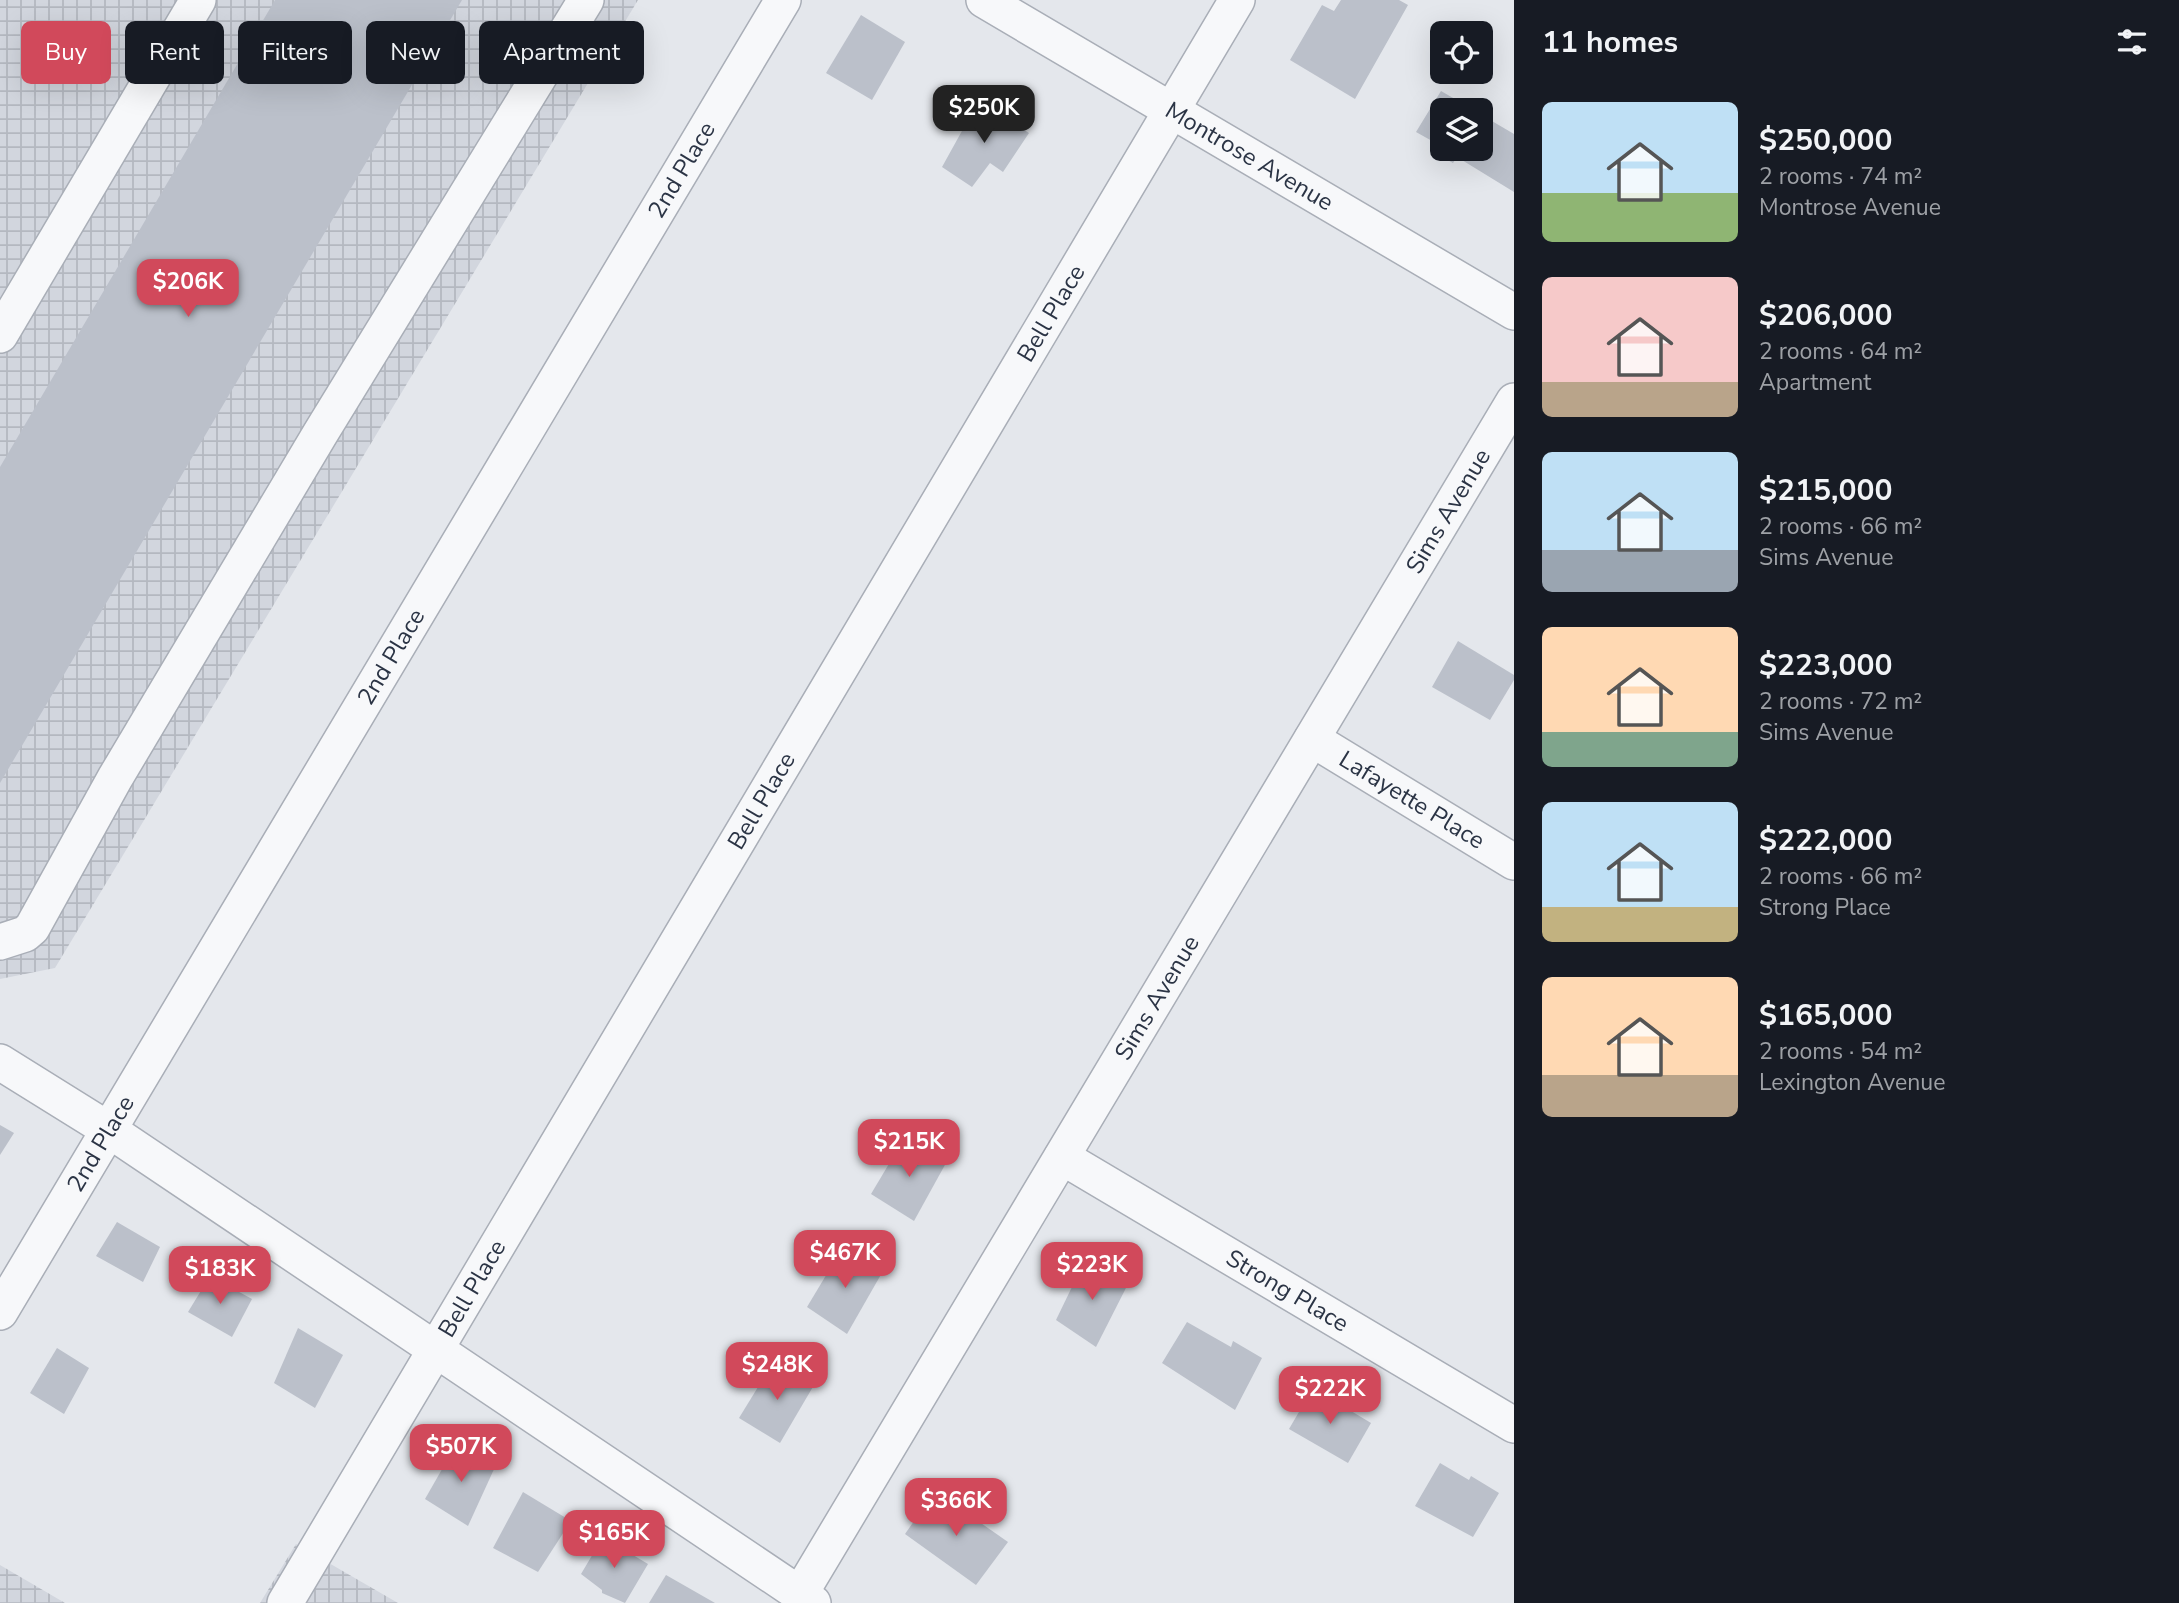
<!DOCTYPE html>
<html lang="en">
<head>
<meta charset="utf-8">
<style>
	:root { --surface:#171b24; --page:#20242c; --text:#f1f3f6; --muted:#9ea1a6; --accent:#d1495b }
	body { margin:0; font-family:"Nunito Sans",sans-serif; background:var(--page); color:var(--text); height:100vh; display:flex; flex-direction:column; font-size:26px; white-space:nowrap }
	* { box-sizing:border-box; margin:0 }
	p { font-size:23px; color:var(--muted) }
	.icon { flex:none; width:38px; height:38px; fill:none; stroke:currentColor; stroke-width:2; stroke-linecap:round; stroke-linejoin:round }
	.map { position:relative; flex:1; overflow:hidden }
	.side { display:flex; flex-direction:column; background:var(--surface); width:665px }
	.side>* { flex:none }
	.banner { position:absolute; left:21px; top:21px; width:665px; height:63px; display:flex; gap:14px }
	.fabs { position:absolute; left:1430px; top:21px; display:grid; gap:14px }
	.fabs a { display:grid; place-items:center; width:63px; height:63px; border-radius:10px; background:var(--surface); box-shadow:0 7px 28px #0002; font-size:35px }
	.price { position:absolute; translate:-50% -60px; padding:0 16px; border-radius:14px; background:var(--accent); color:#fff; font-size:23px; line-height:46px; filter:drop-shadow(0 2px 4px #0008) }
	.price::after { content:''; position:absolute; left:50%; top:42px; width:21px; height:16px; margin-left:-10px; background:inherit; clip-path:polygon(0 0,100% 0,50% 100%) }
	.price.selected { background:#222; color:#fff }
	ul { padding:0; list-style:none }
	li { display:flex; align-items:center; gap:21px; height:175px; padding:0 28px }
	li span { display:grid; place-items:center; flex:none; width:196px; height:140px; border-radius:10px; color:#555 }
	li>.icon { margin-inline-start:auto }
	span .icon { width:84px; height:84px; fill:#fffc; stroke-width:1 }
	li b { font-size:30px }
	h2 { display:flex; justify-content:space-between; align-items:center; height:84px; padding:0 28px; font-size:30px }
	.pill { padding:0 24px; border-radius:10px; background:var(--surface); box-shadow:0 7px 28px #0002; font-size:24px; line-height:63px }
	.pill.selected { background:var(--accent); color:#fff }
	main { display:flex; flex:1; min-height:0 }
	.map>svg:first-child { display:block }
</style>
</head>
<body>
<main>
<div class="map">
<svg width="1514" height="1603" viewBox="0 0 1514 1603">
	<defs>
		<pattern id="industrial-grid" width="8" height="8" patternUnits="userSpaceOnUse" patternTransform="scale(1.75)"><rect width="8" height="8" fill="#d2d6de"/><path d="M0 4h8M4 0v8" fill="none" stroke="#b4b8c0"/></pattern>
	</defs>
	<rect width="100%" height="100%" fill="#e4e7ec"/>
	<g fill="url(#industrial-grid)">
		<polygon points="0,0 638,0 55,968 0,979"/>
		<polygon points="296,1544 398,1603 260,1603"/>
		<polygon points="0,1565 65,1603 0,1603"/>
	</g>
	<g fill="#bbc0ca">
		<polygon points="275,0 462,0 0,783 0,467"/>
		<polygon points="1341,0 1399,0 1408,5 1355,99 1290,60 1322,5 1334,11"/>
		<polygon points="861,15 905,42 872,100 826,73"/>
		<polygon points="1441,91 1474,110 1442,110 1442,149 1480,149 1480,114 1514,134 1514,192 1457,157 1453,163 1437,154 1441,146 1416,132"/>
		<polygon points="978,102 1029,133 1003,172 990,163 972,187 942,167"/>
		<polygon points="1458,641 1514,675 1514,680 1490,720 1432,687"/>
		<polygon points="0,1125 14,1133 0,1155"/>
		<polygon points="905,1137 946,1163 914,1221 871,1194"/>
		<polygon points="117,1222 160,1247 143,1282 96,1256"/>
		<polygon points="843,1247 883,1271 847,1334 807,1307"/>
		<polygon points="1086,1258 1129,1282 1096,1347 1056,1320"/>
		<polygon points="210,1276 252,1299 232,1337 188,1312"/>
		<polygon points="1187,1322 1231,1347 1233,1341 1262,1358 1235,1410 1162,1363"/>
		<polygon points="298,1328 343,1355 315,1408 274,1383"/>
		<polygon points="57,1348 89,1368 64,1414 30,1393"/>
		<polygon points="774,1361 814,1385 780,1443 739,1418"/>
		<polygon points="1313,1388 1371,1423 1348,1463 1289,1429"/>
		<polygon points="457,1443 495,1467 468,1526 425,1499"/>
		<polygon points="1440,1463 1469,1480 1471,1476 1499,1493 1473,1537 1415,1506"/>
		<polygon points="935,1491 1008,1542 976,1585 905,1534"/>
		<polygon points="523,1492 571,1521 538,1572 493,1548"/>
		<polygon points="603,1537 648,1564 625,1603 602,1593 602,1590 581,1574"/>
		<polygon points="666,1575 715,1603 649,1603"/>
	</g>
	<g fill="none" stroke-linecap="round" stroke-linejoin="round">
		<defs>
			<g id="minor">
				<path id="s1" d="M 984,0 L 1514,312"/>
				<polyline points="0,335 198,0"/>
				<path id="s2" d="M 1312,739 L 1514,862"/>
				<polyline points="0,942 25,934 32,928 115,778 320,434 586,0"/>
				<polyline points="0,1062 109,1130 813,1603"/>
				<path id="s3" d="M 1062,1157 L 1514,1425"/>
				<path id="s4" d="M 0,1312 L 783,0"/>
				<path id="s5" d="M 800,1594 L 1514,401"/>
				<path id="s6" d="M 285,1603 L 1237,0"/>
			</g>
		</defs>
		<use href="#minor" stroke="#a9aeb7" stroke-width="38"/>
		<use href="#minor" stroke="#f7f8fa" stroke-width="35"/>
	</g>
	<g text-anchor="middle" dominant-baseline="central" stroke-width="6" stroke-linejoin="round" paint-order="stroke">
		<g font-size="24" fill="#2b3445" stroke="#f4f6f9">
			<text stroke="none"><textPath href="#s1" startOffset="308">Montrose Avenue</textPath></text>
			<text stroke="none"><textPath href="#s4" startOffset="1330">2nd Place</textPath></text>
			<text stroke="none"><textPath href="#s6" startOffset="1500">Bell Place</textPath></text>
			<text stroke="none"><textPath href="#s5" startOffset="1262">Sims Avenue</textPath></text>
			<text stroke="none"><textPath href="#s4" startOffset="763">2nd Place</textPath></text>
			<text stroke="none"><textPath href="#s2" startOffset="117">Lafayette Place</textPath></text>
			<text stroke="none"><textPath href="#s6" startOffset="933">Bell Place</textPath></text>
			<text stroke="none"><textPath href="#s5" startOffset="695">Sims Avenue</textPath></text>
			<text stroke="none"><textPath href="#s4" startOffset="196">2nd Place</textPath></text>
			<text stroke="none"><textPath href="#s6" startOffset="366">Bell Place</textPath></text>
			<text stroke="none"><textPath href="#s3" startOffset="262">Strong Place</textPath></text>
		</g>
	</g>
</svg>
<div class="fabs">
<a><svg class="icon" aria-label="locate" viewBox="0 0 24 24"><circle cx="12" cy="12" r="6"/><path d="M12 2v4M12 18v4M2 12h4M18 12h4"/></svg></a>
<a><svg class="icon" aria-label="layers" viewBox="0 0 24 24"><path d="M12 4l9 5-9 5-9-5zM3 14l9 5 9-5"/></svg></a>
</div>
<b class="price selected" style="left:984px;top:145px">$250K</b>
<b class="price" style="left:188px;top:319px">$206K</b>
<b class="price" style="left:909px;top:1179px">$215K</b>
<b class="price" style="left:845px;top:1290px">$467K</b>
<b class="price" style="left:1092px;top:1302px">$223K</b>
<b class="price" style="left:220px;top:1306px">$183K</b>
<b class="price" style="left:777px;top:1402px">$248K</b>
<b class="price" style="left:1330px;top:1426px">$222K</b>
<b class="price" style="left:461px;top:1484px">$507K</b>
<b class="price" style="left:956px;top:1538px">$366K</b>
<b class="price" style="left:614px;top:1570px">$165K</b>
<div class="banner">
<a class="pill selected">Buy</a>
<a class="pill">Rent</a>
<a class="pill">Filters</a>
<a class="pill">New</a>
<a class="pill">Apartment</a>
</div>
</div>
<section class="side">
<h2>11 homes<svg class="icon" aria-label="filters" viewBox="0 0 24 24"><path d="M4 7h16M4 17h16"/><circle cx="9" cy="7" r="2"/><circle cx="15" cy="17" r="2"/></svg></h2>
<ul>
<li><span style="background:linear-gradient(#bfe0f5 65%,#8fb573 0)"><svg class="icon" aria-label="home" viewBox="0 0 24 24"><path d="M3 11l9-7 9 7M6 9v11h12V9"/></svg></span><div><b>$250,000</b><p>2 rooms · 74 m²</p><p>Montrose Avenue</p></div></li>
<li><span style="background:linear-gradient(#f6c9c9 75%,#b9a48a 0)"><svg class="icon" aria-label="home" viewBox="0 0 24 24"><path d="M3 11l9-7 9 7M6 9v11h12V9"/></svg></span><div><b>$206,000</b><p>2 rooms · 64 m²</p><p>Apartment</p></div></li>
<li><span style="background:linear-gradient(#bfe0f5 70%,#9aa5b1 0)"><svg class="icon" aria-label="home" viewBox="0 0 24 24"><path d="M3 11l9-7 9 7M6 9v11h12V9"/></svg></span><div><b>$215,000</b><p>2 rooms · 66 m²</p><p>Sims Avenue</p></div></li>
<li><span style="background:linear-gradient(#ffd9b3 75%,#7fa58c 0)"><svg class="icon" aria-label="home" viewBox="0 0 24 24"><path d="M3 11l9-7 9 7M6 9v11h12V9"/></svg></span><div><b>$223,000</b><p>2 rooms · 72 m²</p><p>Sims Avenue</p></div></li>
<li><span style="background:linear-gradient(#bfe0f5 75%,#c2b280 0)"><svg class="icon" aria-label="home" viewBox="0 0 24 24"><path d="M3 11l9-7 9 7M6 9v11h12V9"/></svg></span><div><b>$222,000</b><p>2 rooms · 66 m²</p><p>Strong Place</p></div></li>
<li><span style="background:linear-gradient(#ffd9b3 70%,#b9a48a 0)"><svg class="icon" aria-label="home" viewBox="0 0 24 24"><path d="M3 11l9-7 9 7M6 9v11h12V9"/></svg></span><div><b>$165,000</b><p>2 rooms · 54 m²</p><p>Lexington Avenue</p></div></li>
</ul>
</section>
</main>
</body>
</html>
